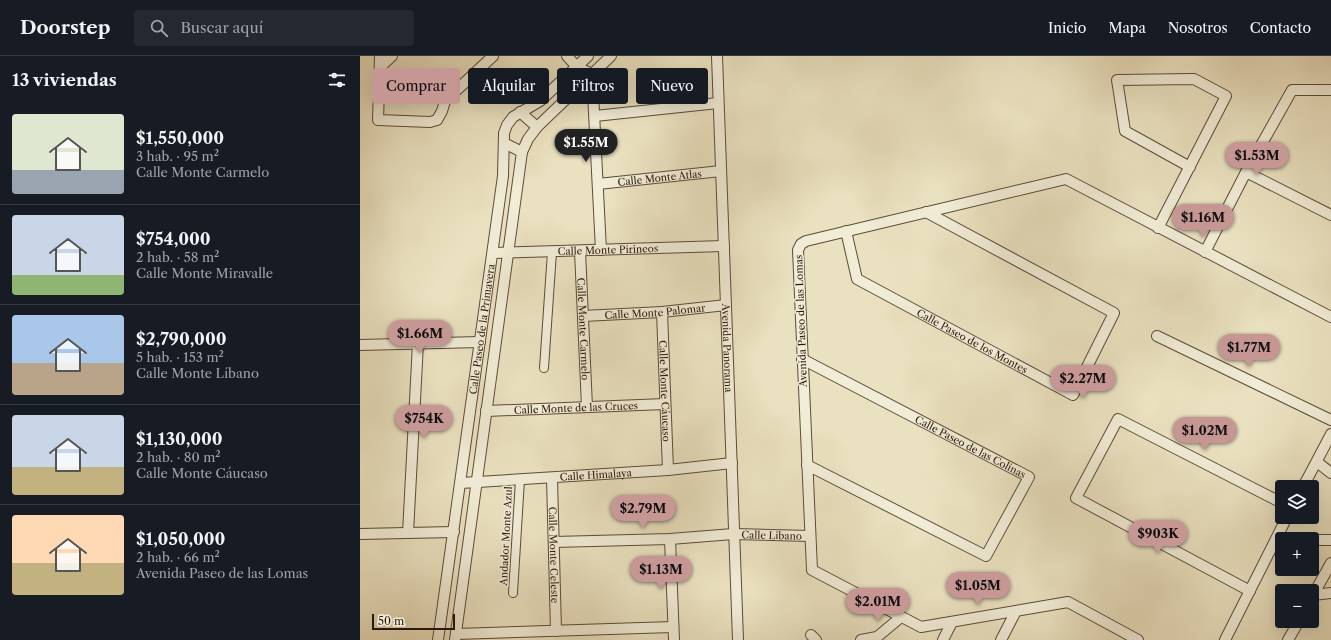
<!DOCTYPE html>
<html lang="es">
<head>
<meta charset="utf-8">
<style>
	:root { --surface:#171b24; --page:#242831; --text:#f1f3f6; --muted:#9ea1a6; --line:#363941; --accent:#c59692 }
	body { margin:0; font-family:"Libre Caslon Text",serif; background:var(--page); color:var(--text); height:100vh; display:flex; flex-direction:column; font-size:15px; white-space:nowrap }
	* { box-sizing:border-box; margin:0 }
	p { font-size:13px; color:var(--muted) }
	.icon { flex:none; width:22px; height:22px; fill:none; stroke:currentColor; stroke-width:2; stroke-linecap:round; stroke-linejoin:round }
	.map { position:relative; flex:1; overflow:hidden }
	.details { display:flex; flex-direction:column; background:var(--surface); width:360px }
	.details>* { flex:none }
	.top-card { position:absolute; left:12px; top:12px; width:380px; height:36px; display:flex; gap:8px }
	.tools { position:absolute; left:915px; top:424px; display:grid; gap:8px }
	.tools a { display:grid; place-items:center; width:44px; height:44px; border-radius:4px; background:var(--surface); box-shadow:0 4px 16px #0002; font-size:20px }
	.scale { position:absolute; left:12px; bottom:10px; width:83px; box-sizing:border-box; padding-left:4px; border:2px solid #2c190b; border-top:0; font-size:11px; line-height:14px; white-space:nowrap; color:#2c190b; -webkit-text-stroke:3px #f1ecd6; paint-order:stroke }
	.price { position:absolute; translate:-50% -34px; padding:0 9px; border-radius:14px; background:var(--accent); color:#111; font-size:13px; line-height:26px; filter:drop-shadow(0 1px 2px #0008) }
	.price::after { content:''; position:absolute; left:50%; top:24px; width:12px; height:9px; margin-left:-6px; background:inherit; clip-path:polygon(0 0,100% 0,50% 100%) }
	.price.active { background:#222; color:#fff }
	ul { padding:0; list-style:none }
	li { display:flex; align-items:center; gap:12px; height:100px; padding:0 12px }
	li+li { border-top:1px solid var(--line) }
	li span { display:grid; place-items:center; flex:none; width:112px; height:80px; border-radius:4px; color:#555 }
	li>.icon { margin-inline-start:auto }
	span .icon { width:48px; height:48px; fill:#fffc; stroke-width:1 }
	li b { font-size:17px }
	h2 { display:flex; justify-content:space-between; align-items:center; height:48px; padding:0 12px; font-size:17px }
	.chip { padding:0 14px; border-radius:4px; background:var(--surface); box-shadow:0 4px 16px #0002; font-size:14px; line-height:36px }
	.chip.active { background:var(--accent); color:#111 }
	header { display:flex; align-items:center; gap:24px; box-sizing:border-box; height:56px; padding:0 20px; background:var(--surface); border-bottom:1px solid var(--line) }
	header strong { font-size:19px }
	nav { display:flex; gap:22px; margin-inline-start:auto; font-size:14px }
	.search { width:280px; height:36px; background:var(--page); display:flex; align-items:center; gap:10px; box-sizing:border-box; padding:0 14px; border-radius:4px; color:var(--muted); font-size:15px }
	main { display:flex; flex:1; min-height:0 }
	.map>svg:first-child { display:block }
</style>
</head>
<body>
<header>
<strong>Doorstep</strong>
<div class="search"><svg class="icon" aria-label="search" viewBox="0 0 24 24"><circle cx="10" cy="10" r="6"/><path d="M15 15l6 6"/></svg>Buscar aquí</div>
<nav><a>Inicio</a><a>Mapa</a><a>Nosotros</a><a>Contacto</a></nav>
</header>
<main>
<section class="details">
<h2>13 viviendas<svg class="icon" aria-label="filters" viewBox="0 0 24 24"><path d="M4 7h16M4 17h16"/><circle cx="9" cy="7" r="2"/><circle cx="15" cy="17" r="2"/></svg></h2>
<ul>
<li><span style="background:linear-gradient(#dfe7d0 70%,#9aa5b1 0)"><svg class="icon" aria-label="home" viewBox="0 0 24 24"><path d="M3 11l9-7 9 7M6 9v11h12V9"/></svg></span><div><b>$1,550,000</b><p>3 hab. · 95 m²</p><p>Calle Monte Carmelo</p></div></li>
<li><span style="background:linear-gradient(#c9d6e8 75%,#8fb573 0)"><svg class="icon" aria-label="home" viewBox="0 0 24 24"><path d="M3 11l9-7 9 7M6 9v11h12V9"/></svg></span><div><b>$754,000</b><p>2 hab. · 58 m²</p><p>Calle Monte Miravalle</p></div></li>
<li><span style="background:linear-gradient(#a9c7e8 60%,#b9a48a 0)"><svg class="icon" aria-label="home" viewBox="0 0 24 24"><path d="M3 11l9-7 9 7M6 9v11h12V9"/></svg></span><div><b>$2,790,000</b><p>5 hab. · 153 m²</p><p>Calle Monte Líbano</p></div></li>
<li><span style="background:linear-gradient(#c9d6e8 65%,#c2b280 0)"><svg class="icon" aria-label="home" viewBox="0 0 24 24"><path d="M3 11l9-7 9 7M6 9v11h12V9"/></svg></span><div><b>$1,130,000</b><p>2 hab. · 80 m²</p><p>Calle Monte Cáucaso</p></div></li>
<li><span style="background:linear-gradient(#ffd9b3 60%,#c2b280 0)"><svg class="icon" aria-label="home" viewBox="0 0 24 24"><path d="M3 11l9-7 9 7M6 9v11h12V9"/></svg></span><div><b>$1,050,000</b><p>2 hab. · 66 m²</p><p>Avenida Paseo de las Lomas</p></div></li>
</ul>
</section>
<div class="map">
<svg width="971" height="584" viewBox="0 0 971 584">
	<rect width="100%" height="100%" fill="#eae1c0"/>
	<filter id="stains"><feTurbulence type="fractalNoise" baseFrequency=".005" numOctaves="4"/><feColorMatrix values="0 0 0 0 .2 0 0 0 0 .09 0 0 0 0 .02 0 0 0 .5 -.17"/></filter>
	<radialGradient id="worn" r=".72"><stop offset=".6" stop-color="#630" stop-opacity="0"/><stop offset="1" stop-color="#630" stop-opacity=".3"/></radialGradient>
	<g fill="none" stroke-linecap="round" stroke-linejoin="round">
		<defs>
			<g id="pedestrian">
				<polyline points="184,312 192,196"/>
				<polyline points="153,537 160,424"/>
			</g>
			<g id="minor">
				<polyline points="20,0 18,64 70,66 77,64 82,55 85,45 133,0"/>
				<polyline points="207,0 217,11 232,18 241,194"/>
				<path id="s1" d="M 357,0 L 378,584"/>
				<polyline points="20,11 32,0"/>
				<polyline points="160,56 177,71"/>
				<polyline points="235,60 358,47"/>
				<polyline points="144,87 162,96"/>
				<polyline points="886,116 971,159"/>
				<path id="s2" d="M 238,128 L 361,115"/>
				<polyline points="798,172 866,40 834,23 757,24 765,75 830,111"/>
				<path id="s3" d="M 486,175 L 497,223 L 713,339 L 754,257 L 566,156"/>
				<path id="s4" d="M 220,195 L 227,351"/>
				<polyline points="845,196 886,116 932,34 971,34"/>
				<path id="s5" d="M 133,197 L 364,190"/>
				<path id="s6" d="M 302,256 L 308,414"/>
				<path id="s7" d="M 223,260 L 302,256 L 366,249"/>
				<polyline points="797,280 971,364"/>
				<polyline points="0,289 120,286"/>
				<path id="s8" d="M 442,303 L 669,421 L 626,500 L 447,409"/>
				<path id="s9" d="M 126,355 L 305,348"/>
				<polyline points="957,406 971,417"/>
				<path id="s10" d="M 192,422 L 196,575"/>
				<path id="s11" d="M 101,427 L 308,414 L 372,407"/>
				<polyline points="943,431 971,378"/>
				<polyline points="48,477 58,287"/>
				<polyline points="0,478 94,476"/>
				<polyline points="310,483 314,584"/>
				<polyline points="952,484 971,484"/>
				<path id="s12" d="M 194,486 L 310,483 L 373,478 L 450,480"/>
				<polyline points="890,535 716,442 758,363 922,447"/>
				<polyline points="953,539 971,537"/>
				<polyline points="952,541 971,507"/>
				<polyline points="96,578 313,571"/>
				<polyline points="451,579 456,584"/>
				<path id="s13" d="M 78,584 L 143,120 L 144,77 L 147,69 L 153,61 L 180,45 L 228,0"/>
				<polyline points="95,584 162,96 168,83 177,71 251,0"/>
				<polyline points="501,584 517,581 541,561"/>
				<polyline points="583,584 592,566"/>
				<polyline points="641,584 656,555"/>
				<polyline points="778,584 708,546 561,571 452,514 438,194 441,188 446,185 706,123 971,261"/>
				<polyline points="865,584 927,461"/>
				<polyline points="928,584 939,565"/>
			</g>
		</defs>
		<use href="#pedestrian" stroke="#5c4b38" stroke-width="10"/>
		<use href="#minor" stroke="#5c4b38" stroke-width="12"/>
		<use href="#pedestrian" stroke="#f1ecd6" stroke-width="8"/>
		<use href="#minor" stroke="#f1ecd6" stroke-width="10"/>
	</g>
	<g text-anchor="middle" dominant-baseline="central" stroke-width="3" stroke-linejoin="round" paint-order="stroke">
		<g font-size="10" fill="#2c190b" stroke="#f1ecd6">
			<text stroke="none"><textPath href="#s2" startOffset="62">Calle Monte Atlas</textPath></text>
			<text stroke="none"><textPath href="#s5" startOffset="115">Calle Monte Pirineos</textPath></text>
			<text stroke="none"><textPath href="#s7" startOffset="72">Calle Monte Palomar</textPath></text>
			<text transform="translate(441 265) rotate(-92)">Avenida Paseo de las Lomas</text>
			<text stroke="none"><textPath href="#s13" startOffset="314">Calle Paseo de la Primavera</textPath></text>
			<text stroke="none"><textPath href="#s4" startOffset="78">Calle Monte Carmelo</textPath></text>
			<text stroke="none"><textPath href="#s3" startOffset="180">Calle Paseo de los Montes</textPath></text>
			<text stroke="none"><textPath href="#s1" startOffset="292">Avenida Panorama</textPath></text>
			<text stroke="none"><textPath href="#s6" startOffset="79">Calle Monte Cáucaso</textPath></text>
			<text stroke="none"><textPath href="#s9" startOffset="90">Calle Monte de las Cruces</textPath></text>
			<text stroke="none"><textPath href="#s8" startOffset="190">Calle Paseo de las Colinas</textPath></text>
			<text stroke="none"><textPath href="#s11" startOffset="135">Calle Himalaya</textPath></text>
			<text stroke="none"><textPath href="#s12" startOffset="218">Calle Libano</textPath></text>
			<text transform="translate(146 480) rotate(-87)">Andador Monte Azul</text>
			<text stroke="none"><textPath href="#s10" startOffset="77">Calle Monte Celeste</textPath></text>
		</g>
	</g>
	<rect width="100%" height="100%" filter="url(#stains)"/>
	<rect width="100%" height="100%" fill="url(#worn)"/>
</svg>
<div class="tools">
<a><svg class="icon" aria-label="layers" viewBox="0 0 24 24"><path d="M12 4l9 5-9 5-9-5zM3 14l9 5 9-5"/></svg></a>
<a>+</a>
<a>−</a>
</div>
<div class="scale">50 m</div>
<b class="price active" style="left:226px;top:107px">$1.55M</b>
<b class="price" style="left:897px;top:120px">$1.53M</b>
<b class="price" style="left:843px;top:182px">$1.16M</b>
<b class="price" style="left:60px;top:298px">$1.66M</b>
<b class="price" style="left:889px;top:312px">$1.77M</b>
<b class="price" style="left:723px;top:343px">$2.27M</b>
<b class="price" style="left:64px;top:383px">$754K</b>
<b class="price" style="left:845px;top:395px">$1.02M</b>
<b class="price" style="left:283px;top:473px">$2.79M</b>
<b class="price" style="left:798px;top:498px">$903K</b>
<b class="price" style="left:301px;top:534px">$1.13M</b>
<b class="price" style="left:618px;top:550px">$1.05M</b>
<b class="price" style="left:518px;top:566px">$2.01M</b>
<div class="top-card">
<a class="chip active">Comprar</a>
<a class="chip">Alquilar</a>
<a class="chip">Filtros</a>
<a class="chip">Nuevo</a>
</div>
</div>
</main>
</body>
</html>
